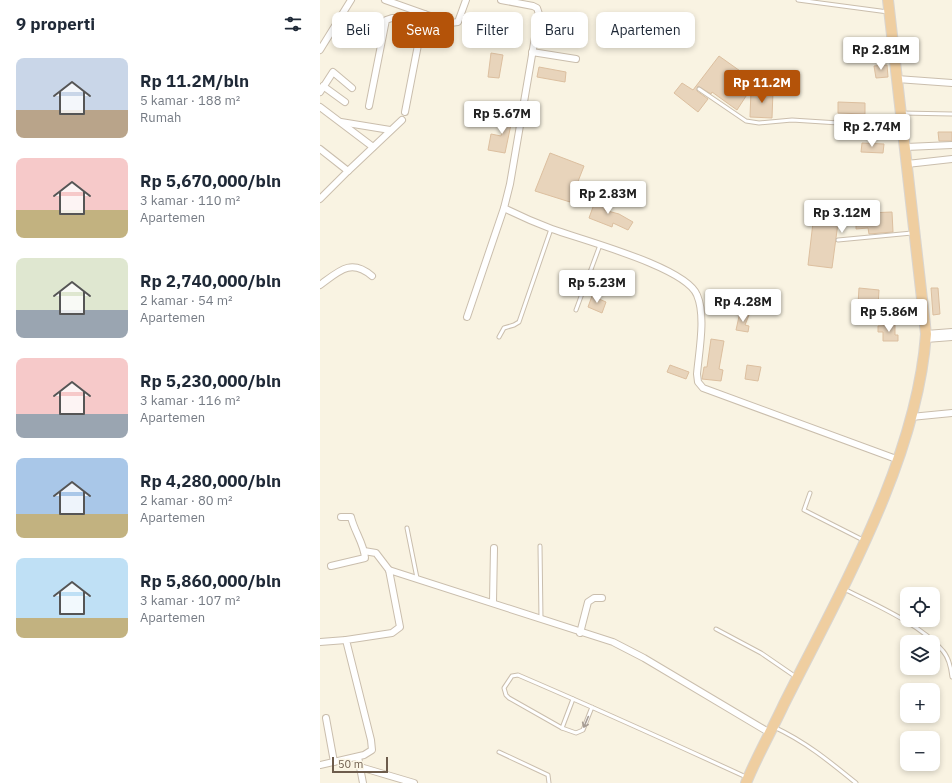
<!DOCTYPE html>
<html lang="id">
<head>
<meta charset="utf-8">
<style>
	:root { --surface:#fff; --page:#f6f6f7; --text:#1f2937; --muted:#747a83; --accent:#b45309 }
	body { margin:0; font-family:"IBM Plex Sans",sans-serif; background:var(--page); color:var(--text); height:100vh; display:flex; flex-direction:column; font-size:15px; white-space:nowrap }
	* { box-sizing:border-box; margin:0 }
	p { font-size:13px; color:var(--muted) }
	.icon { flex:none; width:22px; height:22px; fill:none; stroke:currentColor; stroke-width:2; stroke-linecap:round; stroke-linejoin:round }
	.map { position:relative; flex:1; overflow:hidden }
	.drawer { display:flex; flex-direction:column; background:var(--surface); width:320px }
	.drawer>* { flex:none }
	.guide { position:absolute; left:12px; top:12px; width:380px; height:36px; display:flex; gap:8px }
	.tools { position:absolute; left:580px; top:587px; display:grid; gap:8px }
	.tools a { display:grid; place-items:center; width:40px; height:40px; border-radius:8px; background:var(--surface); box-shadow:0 2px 6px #0003; font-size:20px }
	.scale { position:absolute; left:12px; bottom:10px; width:56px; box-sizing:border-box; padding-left:4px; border:2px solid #6d5c4c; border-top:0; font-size:11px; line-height:14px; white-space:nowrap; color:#6d5c4c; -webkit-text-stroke:3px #fcf7e7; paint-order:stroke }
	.price { position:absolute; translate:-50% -34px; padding:0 9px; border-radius:4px; background:#fff; color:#222; font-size:13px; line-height:26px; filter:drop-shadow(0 1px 2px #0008) }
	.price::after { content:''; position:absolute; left:50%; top:24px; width:12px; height:9px; margin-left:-6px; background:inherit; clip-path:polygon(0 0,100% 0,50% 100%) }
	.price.current { background:var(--accent); color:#fff }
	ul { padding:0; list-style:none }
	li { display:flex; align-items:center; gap:12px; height:100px; padding:0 16px }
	li span { display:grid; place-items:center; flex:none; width:112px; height:80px; border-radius:8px; color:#555 }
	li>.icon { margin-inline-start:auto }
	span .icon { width:48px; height:48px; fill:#fffc; stroke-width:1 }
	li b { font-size:17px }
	h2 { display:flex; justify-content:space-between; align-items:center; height:48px; padding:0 16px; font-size:17px }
	.pill { padding:0 14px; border-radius:8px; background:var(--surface); box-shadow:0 2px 6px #0003; font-size:14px; line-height:36px }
	.pill.current { background:var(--accent); color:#fff }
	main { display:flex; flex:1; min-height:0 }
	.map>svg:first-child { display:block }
</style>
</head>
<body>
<main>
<section class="drawer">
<h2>9 properti<svg class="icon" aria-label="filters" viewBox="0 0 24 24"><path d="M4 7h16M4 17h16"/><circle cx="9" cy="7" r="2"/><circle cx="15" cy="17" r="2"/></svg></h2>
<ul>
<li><span style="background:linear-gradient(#c9d6e8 65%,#b9a48a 0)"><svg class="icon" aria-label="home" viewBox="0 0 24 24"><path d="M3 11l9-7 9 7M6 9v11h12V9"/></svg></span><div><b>Rp 11.2M/bln</b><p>5 kamar · 188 m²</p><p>Rumah</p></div></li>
<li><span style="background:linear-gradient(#f6c9c9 65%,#c2b280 0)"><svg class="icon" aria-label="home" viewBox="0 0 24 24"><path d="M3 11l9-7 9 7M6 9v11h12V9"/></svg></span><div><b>Rp 5,670,000/bln</b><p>3 kamar · 110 m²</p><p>Apartemen</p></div></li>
<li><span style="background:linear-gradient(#dfe7d0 65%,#9aa5b1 0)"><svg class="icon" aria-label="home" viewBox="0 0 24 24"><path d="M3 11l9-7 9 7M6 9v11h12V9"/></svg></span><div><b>Rp 2,740,000/bln</b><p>2 kamar · 54 m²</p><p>Apartemen</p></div></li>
<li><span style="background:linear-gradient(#f6c9c9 70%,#9aa5b1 0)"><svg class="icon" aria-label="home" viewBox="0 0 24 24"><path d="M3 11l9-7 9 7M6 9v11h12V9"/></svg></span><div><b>Rp 5,230,000/bln</b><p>3 kamar · 116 m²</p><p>Apartemen</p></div></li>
<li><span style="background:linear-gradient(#a9c7e8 70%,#c2b280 0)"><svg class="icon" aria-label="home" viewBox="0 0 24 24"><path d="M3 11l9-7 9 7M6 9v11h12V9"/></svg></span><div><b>Rp 4,280,000/bln</b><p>2 kamar · 80 m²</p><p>Apartemen</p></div></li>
<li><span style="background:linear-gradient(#bfe0f5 75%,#c2b280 0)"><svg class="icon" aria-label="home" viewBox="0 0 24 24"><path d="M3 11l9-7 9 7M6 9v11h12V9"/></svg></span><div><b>Rp 5,860,000/bln</b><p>3 kamar · 107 m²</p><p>Apartemen</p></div></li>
</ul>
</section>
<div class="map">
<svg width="632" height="783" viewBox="0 0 632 783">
	<rect width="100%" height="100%" fill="#f9f3e2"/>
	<g fill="#e8d4bb" stroke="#dcbf9f">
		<polygon points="171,53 183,55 179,78 168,77"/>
		<polygon points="399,56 430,78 422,90 430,90 417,110 392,92 391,94 378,86 377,91 388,99 378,112 354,93 362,83 373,90"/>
		<polygon points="567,65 568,77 556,78 554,66"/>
		<polygon points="219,67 246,72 245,82 217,77"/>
		<polygon points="431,90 453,91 452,118 430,117"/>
		<polygon points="518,102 545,103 545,114 518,113"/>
		<polygon points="186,109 194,110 185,153 168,150 171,134 181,136"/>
		<polygon points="618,132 632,132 632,141 619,141"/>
		<polygon points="542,143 564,144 563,153 541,152"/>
		<polygon points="230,153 264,166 250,202 215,191"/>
		<polygon points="277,196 288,200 284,210 299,214 313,222 308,230 293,223 292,227 269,218"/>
		<polygon points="572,212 573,232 549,234 548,228 536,229 536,222 518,223 512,268 488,265 494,214 522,218 522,215 548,215 548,213"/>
		<polygon points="539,288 559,290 558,306 538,304"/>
		<polygon points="611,288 618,288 620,314 613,315"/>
		<polygon points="272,296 286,302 282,313 268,307"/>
		<polygon points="420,312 429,315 425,325 429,326 428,332 416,330"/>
		<polygon points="575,325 575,335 578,335 578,341 563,341 563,332 558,332 558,326"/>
		<polygon points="391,339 404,341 399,369 403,370 401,381 382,379 384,367 387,367"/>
		<polygon points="350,365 369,372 366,379 347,372"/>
		<polygon points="427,365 441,367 438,381 425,379"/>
	</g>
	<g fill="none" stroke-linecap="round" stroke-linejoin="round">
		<defs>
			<g id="service">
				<polyline points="478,0 568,12"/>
				<polyline points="379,89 426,121 439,123 472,120 581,127"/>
				<polyline points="582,113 632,114"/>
				<polyline points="518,240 592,233"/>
				<polyline points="256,310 280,245"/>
				<polyline points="179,337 184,328 194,325 199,322 231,229"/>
				<polyline points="490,493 484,510 543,540"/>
				<polyline points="87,528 97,578"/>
				<polyline points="220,546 221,619"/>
				<path d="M 524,589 C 554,604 602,625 623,651 C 629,658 631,668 632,677"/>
				<polyline points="396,629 441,653 476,677"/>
				<path d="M 272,707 L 263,730 L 256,733 L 242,728 L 189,698 L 186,695 L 184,688 L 192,676 L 198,675 C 275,708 350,742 426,777"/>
				<path d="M 454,727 C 486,742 509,761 536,783"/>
				<polyline points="242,728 253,699"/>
				<polyline points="179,752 228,775 229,783"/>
			</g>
			<g id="minor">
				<polyline points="65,0 130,23 138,22 146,0"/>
				<path d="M 181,0 L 213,6 L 217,8 L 219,14 L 190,184 L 184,208 C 200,216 216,223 232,229 C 262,240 366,267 377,295 C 386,316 379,351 377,374 L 378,382 L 383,388 L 579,460"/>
				<polyline points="0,50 31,0"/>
				<polyline points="212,52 256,59"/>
				<polyline points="577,79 632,83"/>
				<polyline points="3,86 25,102"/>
				<polyline points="0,92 13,72 32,88"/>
				<polyline points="49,106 66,20 72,18 102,25"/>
				<polyline points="0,107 53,147"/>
				<polyline points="85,112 104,14"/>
				<polyline points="21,122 70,130"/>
				<polyline points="586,147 632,145"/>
				<polyline points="0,149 28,171 82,120"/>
				<polyline points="587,164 632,159"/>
				<polyline points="0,199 28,171"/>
				<path d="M 0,285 C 19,271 31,258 52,276"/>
				<polyline points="147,317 184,208"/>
				<polyline points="606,334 632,332"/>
				<polyline points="606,339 632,337"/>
				<polyline points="591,417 632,413"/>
				<path d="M 11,566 L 45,558 C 44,543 34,531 31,517 L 21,517"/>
				<polyline points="69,570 293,642 324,658 450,733"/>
				<polyline points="173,602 174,548"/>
				<polyline points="260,633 268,602 274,598 282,598"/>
				<polyline points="0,642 26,640"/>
				<polyline points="6,718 14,762"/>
				<polyline points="38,757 43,783"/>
				<polyline points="0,765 44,755 52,750 51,740 26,640 72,633 80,627 69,570 56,553 44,551"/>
				<polyline points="40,767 94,783"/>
			</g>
			<path id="trunk" d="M 426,783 C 437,756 452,730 464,704 C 520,592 597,460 606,334 L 568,0"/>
		</defs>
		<use href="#service" stroke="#cabead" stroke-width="5"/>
		<use href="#minor" stroke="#cabead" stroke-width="8"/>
		<use href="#trunk" stroke="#d9d5d0" stroke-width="12"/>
		<use href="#service" stroke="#fff" stroke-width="3"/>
		<use href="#minor" stroke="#fff" stroke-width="6"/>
		<use href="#trunk" stroke="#efcea0" stroke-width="10"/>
	</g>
	<defs><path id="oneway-shaft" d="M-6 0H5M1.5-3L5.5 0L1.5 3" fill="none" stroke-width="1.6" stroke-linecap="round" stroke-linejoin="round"/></defs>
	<use stroke="#a79d94" href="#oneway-shaft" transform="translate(266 722) rotate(113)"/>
</svg>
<div class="tools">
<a><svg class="icon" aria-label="locate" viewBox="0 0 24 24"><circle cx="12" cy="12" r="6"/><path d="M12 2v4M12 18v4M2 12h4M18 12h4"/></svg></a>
<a><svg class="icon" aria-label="layers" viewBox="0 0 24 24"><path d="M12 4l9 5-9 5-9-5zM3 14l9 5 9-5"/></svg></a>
<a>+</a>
<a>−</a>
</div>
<div class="scale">50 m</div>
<b class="price" style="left:561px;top:71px">Rp 2.81M</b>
<b class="price current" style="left:442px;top:104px">Rp 11.2M</b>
<b class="price" style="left:182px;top:135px">Rp 5.67M</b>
<b class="price" style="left:552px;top:148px">Rp 2.74M</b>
<b class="price" style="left:288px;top:215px">Rp 2.83M</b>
<b class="price" style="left:522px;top:234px">Rp 3.12M</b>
<b class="price" style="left:277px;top:304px">Rp 5.23M</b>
<b class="price" style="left:423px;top:323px">Rp 4.28M</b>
<b class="price" style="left:569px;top:333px">Rp 5.86M</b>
<div class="guide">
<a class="pill">Beli</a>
<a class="pill current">Sewa</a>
<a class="pill">Filter</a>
<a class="pill">Baru</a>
<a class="pill">Apartemen</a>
</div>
</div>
</main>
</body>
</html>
